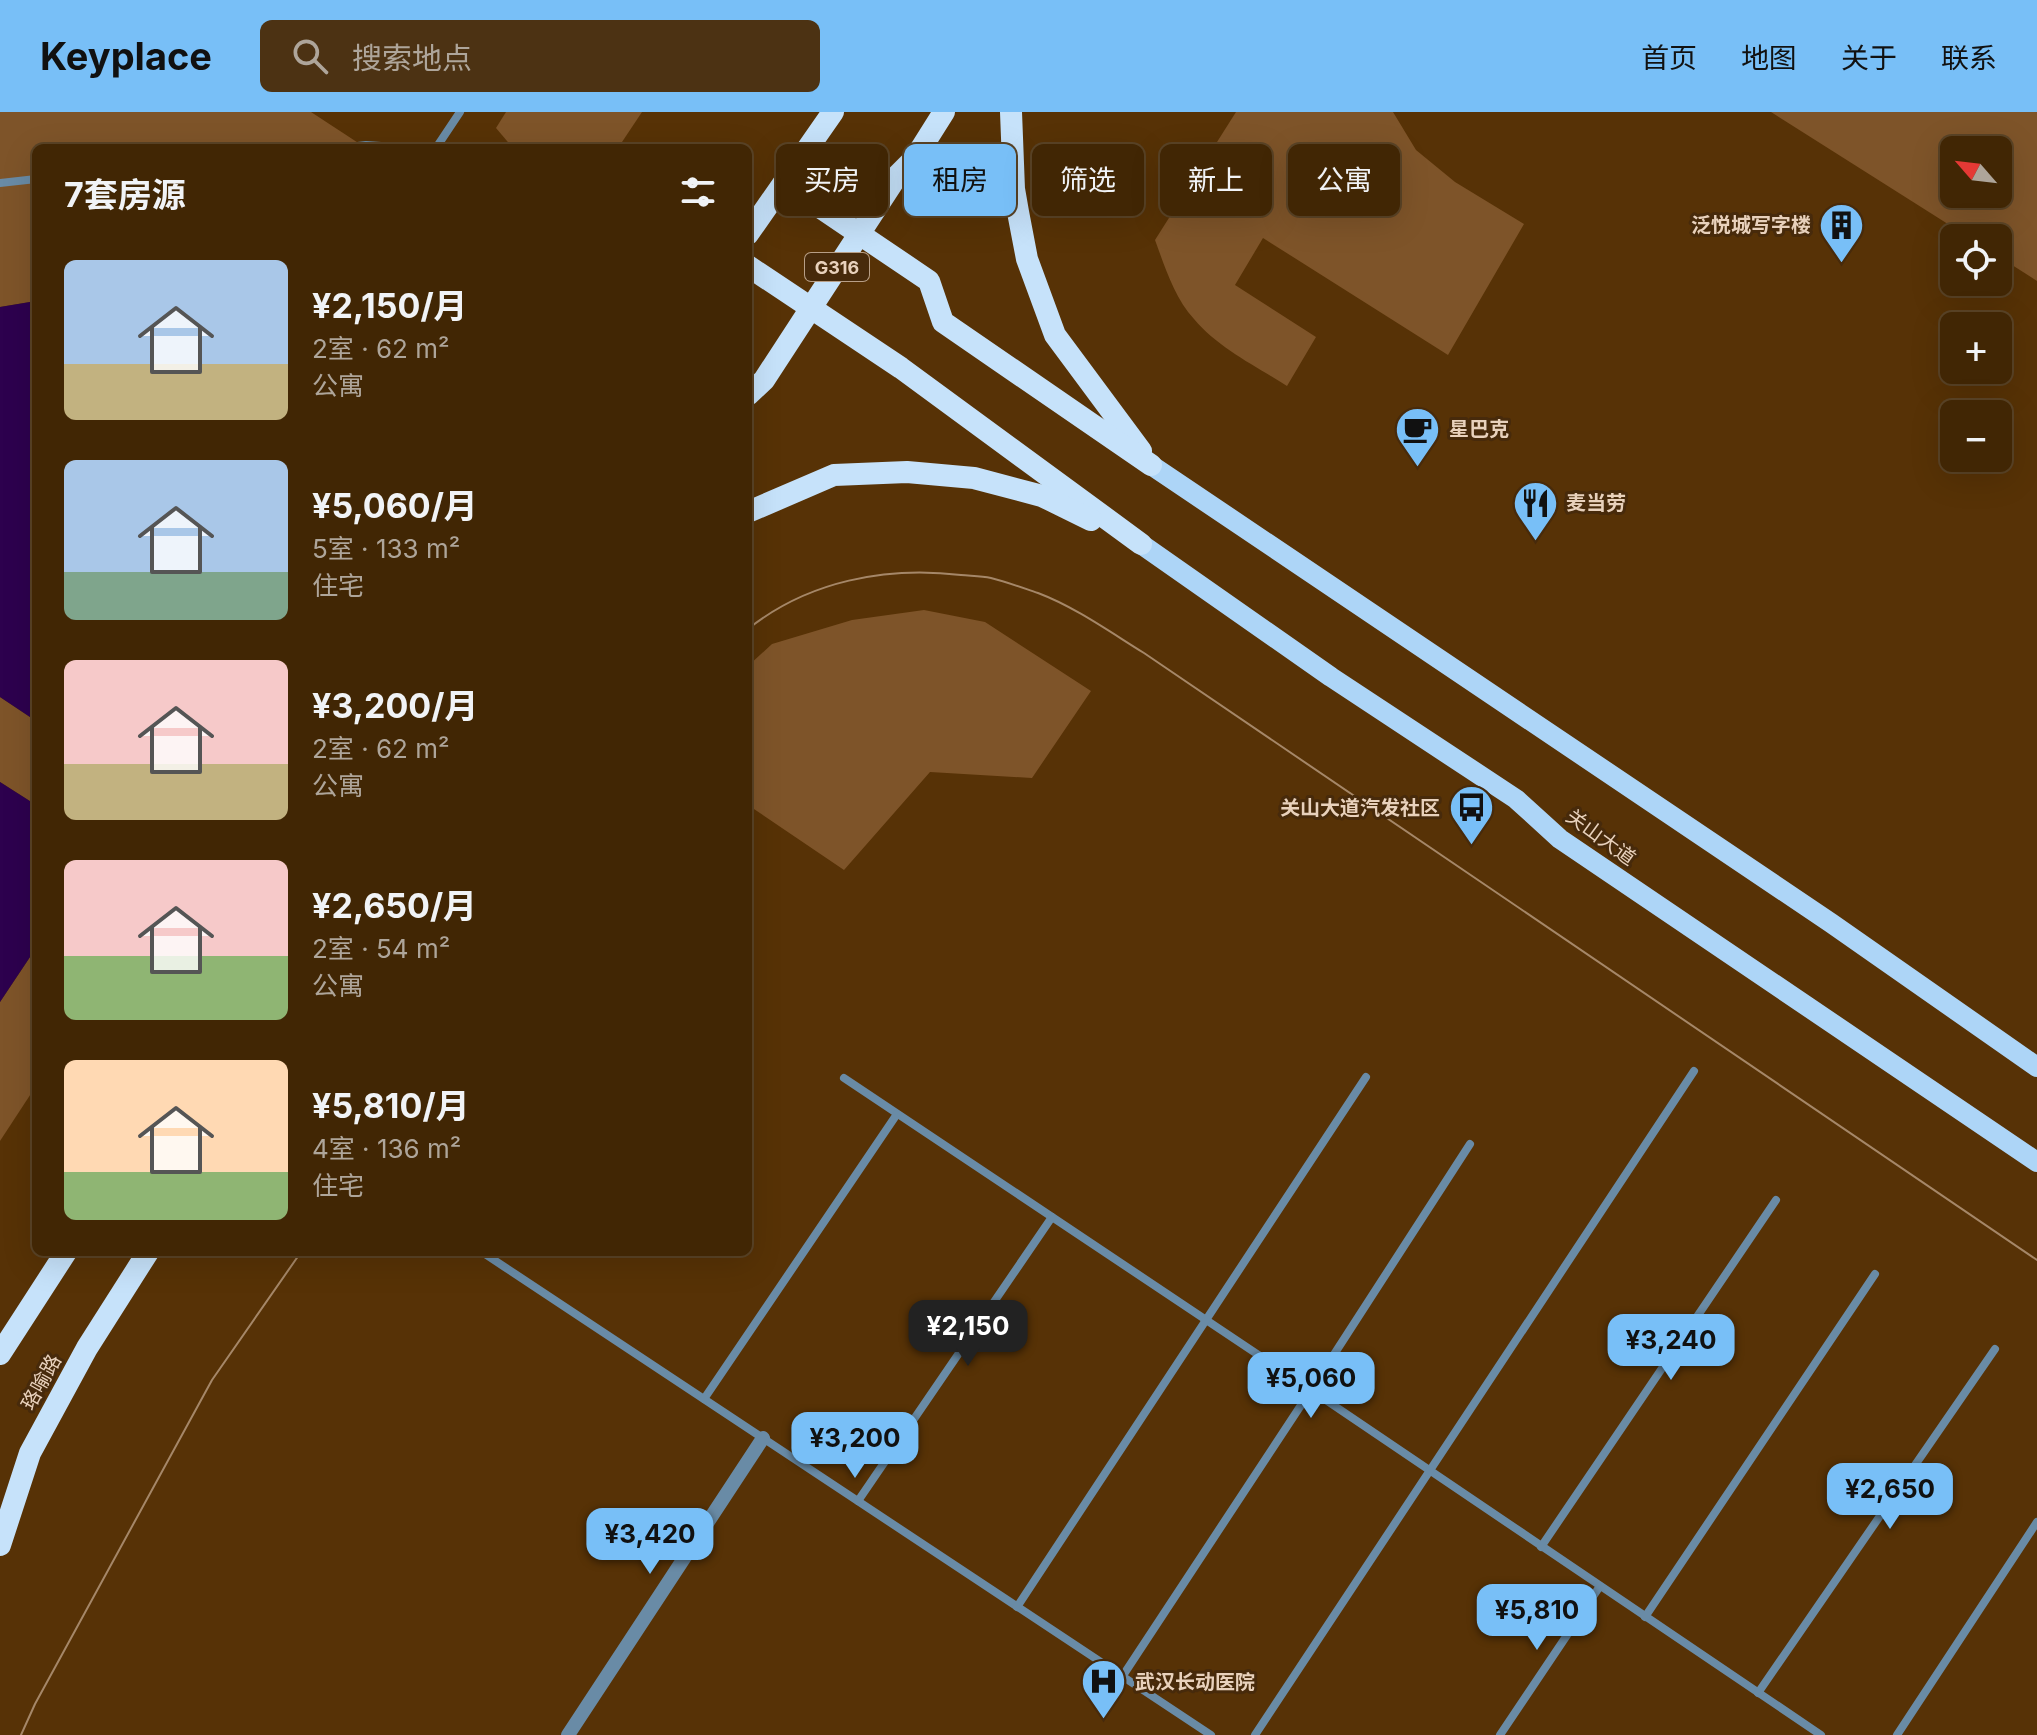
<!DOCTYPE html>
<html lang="zh">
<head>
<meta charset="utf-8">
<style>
	:root { --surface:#412604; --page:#4c3213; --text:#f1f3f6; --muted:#aea59a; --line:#5a4326; --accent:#78bff7 }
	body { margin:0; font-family:Inter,"Noto Sans SC",sans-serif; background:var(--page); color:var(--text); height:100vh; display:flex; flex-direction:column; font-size:30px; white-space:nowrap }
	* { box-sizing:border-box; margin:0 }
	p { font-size:26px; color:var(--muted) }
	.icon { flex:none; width:44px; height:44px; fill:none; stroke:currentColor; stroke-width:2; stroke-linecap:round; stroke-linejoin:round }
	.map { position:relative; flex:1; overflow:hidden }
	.side { position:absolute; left:32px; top:32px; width:720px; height:1112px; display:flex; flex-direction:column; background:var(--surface); border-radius:12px; box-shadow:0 8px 32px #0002,0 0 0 2px var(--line) }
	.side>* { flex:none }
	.top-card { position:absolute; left:776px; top:32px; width:760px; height:72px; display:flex; gap:16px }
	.needle { width:52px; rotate:298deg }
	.controls { position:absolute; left:1940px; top:24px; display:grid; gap:16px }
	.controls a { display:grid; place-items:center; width:72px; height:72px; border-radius:12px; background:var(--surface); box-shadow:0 8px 32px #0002,0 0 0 2px var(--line); font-size:40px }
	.price { position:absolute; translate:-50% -68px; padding:0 18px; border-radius:16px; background:var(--accent); color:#111; font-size:26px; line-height:52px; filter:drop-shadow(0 2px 4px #0008) }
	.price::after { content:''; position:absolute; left:50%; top:48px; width:24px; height:18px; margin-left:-12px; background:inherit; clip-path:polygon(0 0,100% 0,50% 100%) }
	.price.on { background:#222; color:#fff }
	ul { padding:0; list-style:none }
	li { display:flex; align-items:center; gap:24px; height:200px; padding:0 32px }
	li span { display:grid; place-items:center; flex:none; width:224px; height:160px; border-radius:12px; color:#555 }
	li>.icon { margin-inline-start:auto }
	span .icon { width:96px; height:96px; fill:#fffc; stroke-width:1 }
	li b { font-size:34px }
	h2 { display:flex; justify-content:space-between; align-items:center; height:96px; padding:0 32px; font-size:34px }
	.tag { padding:0 28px; border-radius:12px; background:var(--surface); box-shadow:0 8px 32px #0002,0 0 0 2px var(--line); font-size:28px; line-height:72px }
	.tag.on { background:var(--accent); color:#111 }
	header { display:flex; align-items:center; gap:48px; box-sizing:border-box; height:112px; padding:0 40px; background:var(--accent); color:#111 }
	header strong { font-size:38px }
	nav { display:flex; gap:44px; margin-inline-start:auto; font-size:28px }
	.search { width:560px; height:72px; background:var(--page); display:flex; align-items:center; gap:20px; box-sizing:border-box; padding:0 28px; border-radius:12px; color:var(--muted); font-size:30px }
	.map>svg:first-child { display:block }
</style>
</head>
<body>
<header>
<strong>Keyplace</strong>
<div class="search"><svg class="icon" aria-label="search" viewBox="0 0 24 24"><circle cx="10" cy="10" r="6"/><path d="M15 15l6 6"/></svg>搜索地点</div>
<nav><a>首页</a><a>地图</a><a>关于</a><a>联系</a></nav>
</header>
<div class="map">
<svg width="2037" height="1623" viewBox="0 0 2037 1623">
	<rect width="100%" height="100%" fill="#573206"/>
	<g fill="#7e5429" fill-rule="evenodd">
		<polygon points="0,0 311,0 366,36 36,36 36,189 0,195"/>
		<polygon points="506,0 642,0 618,36 513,36 496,16"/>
		<path d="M 1236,0 L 1393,0 L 1416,38 L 1455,70 L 1524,112 L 1448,243 L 1263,126 L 1235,173 L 1316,225 L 1287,274 C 1256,254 1218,236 1194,207 C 1174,185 1165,155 1155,128 Z"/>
		<path d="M 1771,0 L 2037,0 L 2037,169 L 1998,144 L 1998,126 L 1970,126 ZM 1998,38 L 1998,82 L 1954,82 L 1954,38 Z"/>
		<polygon points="924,498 985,510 1091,579 1032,666 930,660 844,758 748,693 748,554 772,532 852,508"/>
		<polygon points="0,585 36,609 36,693 0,670"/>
		<polygon points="36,836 36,974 0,1029 0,890"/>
	</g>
	<g fill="#2d014e">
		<polygon points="36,189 36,609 0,585 0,195"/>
		<polygon points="0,670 36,693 36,836 0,890"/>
	</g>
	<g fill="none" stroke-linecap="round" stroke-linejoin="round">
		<g stroke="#698ba6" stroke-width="8">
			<polyline points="341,36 366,33 411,36"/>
			<polyline points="436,36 460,0"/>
			<polyline points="0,71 36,67"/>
			<polyline points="844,966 1311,1278 1821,1623"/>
			<polyline points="482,1140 1211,1623"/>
			<polyline points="704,1287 897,1002"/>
			<polyline points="858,1389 1052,1105"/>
			<polyline points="1541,1435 1776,1088"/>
			<polyline points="1017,1495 1366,965"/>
			<polyline points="1645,1505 1875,1162"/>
			<polyline points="1122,1565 1311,1278 1470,1032"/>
			<polyline points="1758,1581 1995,1237"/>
			<polyline points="1255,1623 1694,959"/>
			<polyline points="1500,1623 1600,1474"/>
			<polyline points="1897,1623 2037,1410"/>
		</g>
		<polyline stroke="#698ba6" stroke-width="14" points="568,1623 763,1326"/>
		<g stroke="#add5f7" stroke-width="20">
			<polyline points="1151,353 1831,811 2037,955"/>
			<polyline points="1141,432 1331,565 1516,687 1560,727 2037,1050"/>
		</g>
		<g stroke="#c6e2fa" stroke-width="22">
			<polyline points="1011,0 1014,77 1018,100 1027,147 1055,223 1141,339"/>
			<polyline points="784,71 929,169 943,210 1151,353"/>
			<polyline points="748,122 833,0"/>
			<polyline points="748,154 901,256 1141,432"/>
			<polyline points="748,283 764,268 897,64 915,46 944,0"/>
			<polyline points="748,400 834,363 907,360 974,366 1042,384 1091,408"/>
			<polyline points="0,1242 66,1140"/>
			<polyline points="0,1433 30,1341 87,1236 148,1140"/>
		</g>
		<g stroke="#a58768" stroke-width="2">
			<path d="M 748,517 C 808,469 886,454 961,463 C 971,464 981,464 991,466 C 1007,470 1023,476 1038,481 C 1075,495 1110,520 1144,541 L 2037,1148"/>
			<polyline points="21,1623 35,1592 212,1268 301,1140"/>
		</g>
	</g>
	<defs>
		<symbol id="building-pin" viewBox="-11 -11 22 30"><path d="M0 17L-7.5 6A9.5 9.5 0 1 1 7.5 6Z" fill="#78bff7" stroke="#472a0b"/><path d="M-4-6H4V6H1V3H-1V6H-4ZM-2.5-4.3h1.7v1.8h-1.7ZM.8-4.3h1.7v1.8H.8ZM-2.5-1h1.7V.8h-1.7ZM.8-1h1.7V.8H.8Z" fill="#111"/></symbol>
		<symbol id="cafe-pin" viewBox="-11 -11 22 30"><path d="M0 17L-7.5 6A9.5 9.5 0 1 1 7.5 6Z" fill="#78bff7" stroke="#472a0b"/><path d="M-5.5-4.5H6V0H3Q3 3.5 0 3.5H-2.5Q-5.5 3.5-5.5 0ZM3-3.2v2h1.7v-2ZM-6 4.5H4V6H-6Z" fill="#111"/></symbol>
		<symbol id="restaurant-pin" viewBox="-11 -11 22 30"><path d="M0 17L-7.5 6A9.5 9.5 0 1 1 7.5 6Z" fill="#78bff7" stroke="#472a0b"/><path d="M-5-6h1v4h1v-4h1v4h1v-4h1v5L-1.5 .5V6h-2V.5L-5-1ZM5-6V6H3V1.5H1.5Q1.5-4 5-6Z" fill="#111"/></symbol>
		<symbol id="bus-pin" viewBox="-11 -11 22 30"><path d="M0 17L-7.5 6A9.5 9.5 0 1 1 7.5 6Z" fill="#78bff7" stroke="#472a0b"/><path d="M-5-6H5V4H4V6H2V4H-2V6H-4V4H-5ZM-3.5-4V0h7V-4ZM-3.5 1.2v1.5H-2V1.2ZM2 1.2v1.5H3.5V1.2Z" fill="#111"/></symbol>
		<symbol id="hospital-pin" viewBox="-11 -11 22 30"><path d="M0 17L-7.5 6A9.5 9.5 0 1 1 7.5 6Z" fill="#78bff7" stroke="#472a0b"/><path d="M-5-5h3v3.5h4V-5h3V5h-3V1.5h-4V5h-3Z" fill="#111"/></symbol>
	</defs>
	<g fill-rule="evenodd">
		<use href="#building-pin" x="1816" y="88" width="51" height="69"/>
		<use href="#cafe-pin" x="1392" y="292" width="51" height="69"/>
		<use href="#restaurant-pin" x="1510" y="366" width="51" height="69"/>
		<use href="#bus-pin" x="1446" y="670" width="51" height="69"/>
		<use href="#hospital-pin" x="1078" y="1544" width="51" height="69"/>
	</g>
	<g text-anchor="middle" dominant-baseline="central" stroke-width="6" stroke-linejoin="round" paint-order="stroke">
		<rect fill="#472a0b" stroke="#b89f87" stroke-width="2" x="805" y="141" width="64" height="28" rx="6"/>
		<g font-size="18" font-weight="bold" fill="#e8d1bc">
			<text x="837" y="155">G316</text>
		</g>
		<g font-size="20" font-weight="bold" fill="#e8d1bc" stroke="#472a0b" text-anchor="start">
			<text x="1811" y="113" text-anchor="end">泛悦城写字楼</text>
			<text x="1449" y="317">星巴克</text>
			<text x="1566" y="391">麦当劳</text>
			<text x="1440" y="696" text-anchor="end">关山大道汽发社区</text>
			<text x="1135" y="1570">武汉长动医院</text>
		</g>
		<g font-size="20" fill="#e8d1bc" stroke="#472a0b">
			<text transform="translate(1601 725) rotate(36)">关山大道</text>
			<text transform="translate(41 1270) rotate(-61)">珞喻路</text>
		</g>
	</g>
</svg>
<div class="controls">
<a><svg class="needle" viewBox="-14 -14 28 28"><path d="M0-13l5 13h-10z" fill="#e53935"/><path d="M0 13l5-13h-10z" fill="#aea59a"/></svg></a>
<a><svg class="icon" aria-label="locate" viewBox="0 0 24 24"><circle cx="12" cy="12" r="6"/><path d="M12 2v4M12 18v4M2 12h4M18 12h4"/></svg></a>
<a>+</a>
<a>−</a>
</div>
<b class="price on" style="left:968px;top:1256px">¥2,150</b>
<b class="price" style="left:1671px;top:1270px">¥3,240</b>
<b class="price" style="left:1311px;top:1308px">¥5,060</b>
<b class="price" style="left:855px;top:1368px">¥3,200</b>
<b class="price" style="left:1890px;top:1419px">¥2,650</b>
<b class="price" style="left:650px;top:1464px">¥3,420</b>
<b class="price" style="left:1537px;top:1540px">¥5,810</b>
<div class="top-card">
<a class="tag">买房</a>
<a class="tag on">租房</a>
<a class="tag">筛选</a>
<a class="tag">新上</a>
<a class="tag">公寓</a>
</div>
<section class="side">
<h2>7套房源<svg class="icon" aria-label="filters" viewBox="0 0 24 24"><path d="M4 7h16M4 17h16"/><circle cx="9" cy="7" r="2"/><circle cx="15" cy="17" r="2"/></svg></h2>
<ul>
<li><span style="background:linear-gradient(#a9c7e8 65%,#c2b280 0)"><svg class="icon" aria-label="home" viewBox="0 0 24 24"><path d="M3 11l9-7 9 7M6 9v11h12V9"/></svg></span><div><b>¥2,150/月</b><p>2室 · 62 m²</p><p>公寓</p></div></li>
<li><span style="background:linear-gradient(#a9c7e8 70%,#7fa58c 0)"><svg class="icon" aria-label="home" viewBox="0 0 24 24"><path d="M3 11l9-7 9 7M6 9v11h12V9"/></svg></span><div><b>¥5,060/月</b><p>5室 · 133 m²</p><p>住宅</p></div></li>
<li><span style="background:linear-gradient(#f6c9c9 65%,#c2b280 0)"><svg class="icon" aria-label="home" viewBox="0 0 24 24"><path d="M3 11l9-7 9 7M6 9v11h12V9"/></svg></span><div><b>¥3,200/月</b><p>2室 · 62 m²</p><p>公寓</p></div></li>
<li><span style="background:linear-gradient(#f6c9c9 60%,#8fb573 0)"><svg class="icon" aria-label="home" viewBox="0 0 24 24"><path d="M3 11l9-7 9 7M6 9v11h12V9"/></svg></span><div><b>¥2,650/月</b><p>2室 · 54 m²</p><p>公寓</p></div></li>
<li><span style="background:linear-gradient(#ffd9b3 70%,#8fb573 0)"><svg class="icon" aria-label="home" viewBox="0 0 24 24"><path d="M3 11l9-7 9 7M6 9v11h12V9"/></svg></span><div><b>¥5,810/月</b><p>4室 · 136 m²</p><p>住宅</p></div></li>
</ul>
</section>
</div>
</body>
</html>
